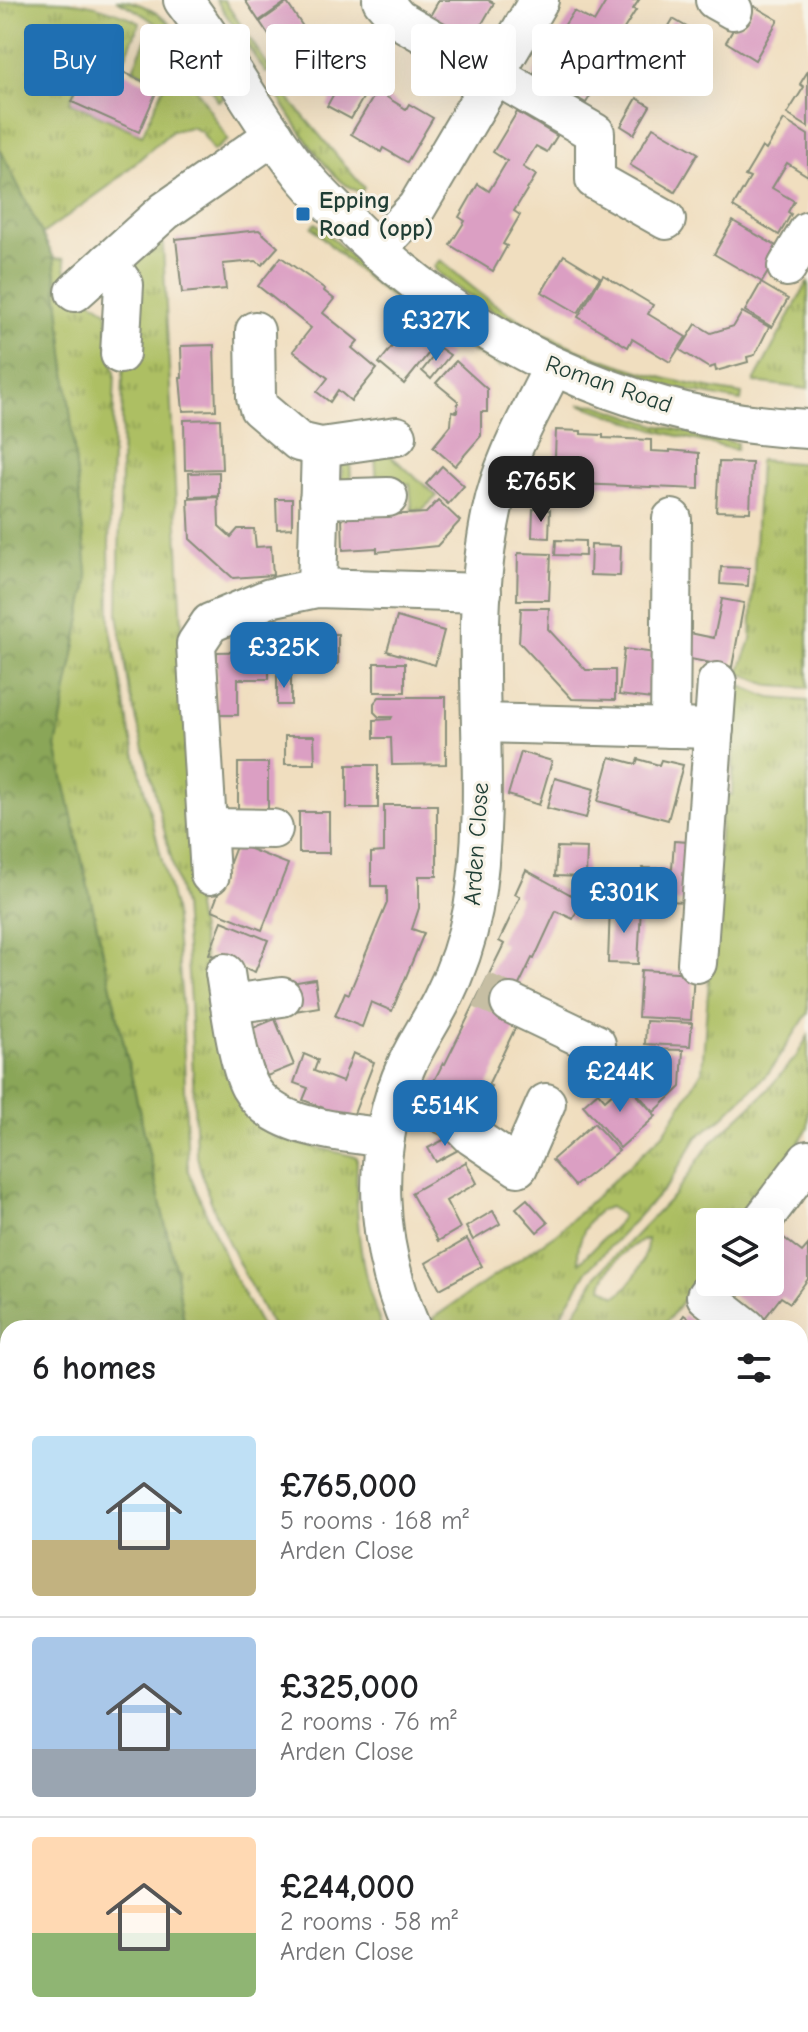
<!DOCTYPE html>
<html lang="en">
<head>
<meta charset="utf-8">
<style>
	:root { --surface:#fff; --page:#f2f2f2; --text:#202124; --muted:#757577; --line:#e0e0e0; --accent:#1f6fb2 }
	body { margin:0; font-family:"Comic Neue",sans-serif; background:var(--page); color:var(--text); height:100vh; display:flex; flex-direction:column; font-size:30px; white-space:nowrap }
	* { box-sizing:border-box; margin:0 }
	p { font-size:26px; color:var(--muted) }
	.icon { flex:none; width:44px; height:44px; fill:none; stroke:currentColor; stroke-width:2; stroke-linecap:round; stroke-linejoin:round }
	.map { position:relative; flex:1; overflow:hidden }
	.drawer { position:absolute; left:0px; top:1320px; width:808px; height:712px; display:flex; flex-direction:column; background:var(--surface); border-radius:24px 24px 0 0; box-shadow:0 8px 32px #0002 }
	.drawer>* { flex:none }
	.hud { position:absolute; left:24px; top:24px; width:760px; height:72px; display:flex; gap:16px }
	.controls { position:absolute; left:696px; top:1208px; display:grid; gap:16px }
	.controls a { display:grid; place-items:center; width:88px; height:88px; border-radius:8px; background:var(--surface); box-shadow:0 8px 32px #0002; font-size:40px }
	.price { position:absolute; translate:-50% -68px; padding:0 18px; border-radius:16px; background:var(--accent); color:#fff; font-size:26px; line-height:52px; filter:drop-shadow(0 2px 4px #0008) }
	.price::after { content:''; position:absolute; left:50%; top:48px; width:24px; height:18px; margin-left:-12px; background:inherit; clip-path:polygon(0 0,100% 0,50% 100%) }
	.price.on { background:#222; color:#fff }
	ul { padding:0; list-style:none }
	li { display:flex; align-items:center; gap:24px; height:200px; padding:0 32px }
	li+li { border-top:2px solid var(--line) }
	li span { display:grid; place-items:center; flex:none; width:224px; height:160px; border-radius:8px; color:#555 }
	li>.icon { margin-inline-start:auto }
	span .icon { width:96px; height:96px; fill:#fffc; stroke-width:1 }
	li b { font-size:34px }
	h2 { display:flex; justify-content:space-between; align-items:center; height:96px; padding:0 32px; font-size:34px }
	.pill { padding:0 28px; border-radius:8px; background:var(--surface); box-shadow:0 8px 32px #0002; font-size:28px; line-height:72px }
	.pill.on { background:var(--accent); color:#fff }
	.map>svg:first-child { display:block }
</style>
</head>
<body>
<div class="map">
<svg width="808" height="2032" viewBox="0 0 808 2032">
	<defs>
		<pattern id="grass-tufts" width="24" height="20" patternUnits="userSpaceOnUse" patternTransform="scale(2)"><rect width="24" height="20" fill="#adbf63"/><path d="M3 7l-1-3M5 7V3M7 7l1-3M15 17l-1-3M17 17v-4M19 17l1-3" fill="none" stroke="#8c9c52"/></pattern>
		<pattern id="forest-crowns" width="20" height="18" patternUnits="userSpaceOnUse" patternTransform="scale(2)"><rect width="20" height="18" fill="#8aa659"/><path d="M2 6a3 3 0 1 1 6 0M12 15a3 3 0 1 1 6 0" fill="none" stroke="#70884a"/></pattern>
	</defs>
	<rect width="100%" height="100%" fill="#f7f3e8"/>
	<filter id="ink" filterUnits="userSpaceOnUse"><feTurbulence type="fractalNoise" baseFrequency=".0125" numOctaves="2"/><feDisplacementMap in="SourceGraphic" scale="16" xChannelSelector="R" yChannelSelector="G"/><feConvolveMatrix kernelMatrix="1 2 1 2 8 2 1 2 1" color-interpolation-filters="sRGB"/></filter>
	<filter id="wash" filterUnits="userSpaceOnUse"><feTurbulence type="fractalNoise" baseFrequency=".006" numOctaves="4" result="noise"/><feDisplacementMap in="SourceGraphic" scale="32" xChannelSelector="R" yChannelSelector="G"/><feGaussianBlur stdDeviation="1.8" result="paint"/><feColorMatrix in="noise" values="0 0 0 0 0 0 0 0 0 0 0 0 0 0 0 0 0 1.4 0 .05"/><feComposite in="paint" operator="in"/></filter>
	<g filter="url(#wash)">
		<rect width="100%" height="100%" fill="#f0debf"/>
		<g fill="url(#grass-tufts)" stroke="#667e4c" stroke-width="2" fill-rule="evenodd">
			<path d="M 17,0 C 67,0 95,0 140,23 L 121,67 L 91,54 L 70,102 L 142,135 L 165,84 L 133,69 L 148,34 L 152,32 L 174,52 L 228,140 L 213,151 L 202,132 L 191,127 L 172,131 L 109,186 L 42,234 L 0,149 L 0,3 Z"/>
			<path d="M 116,0 C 167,0 201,59 224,98 L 218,101 C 195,56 163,21 116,0 Z"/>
			<polygon points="216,0 224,0 271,70 266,73"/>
			<path d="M 279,87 L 364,188 L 361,192 C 331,186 291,117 274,90 Z"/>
			<path d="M 316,223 L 378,282 L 431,320 L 495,358 L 501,367 C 430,331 368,284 312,227 Z"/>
			<path d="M 162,226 L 196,908 L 211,996 L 249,1116 L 274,1137 L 357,1157 C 355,1217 359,1272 382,1328 L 273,1328 C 243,1272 210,1215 196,1152 L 190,1002 L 183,906 L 130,693 L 118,614 L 123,373 C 131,344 125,283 136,262 C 143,249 153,238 162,226 Z"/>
			<polygon points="54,258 64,259 68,284 107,311 110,354 115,372 109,544 110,625 131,736 174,908 182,1003 188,1171 231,1271 262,1328 185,1328 175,1267 56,747 88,581"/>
			<path d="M 440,260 C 457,274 474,290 492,302 C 567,354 653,380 742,394 L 741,401 C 630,383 525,343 437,272 L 434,266 Z"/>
			<polygon points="808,281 808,389 754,382"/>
			<polygon points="579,404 597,405 656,425 737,443 736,450 654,430"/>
			<polygon points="350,452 389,454 437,496 422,510 412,510 410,484 377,483 375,456 350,458 351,484 341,485 342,467 335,466"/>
			<polygon points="759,460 808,464 808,688 771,686 745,675 738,675 751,640"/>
			<path d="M 736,684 L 770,698 L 808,701 L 808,1013 L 769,1072 L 722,1118 L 697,1137 L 668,1185 L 588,1270 L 553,1328 L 439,1328 L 433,1318 L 557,1233 L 664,1133 L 702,1071 L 723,795 L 732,795 ZM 610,1207 L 622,1215 L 620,1221 L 579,1263 C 575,1244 588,1211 610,1207 Z"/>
			<path d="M 808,1036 L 808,1128 L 799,1142 L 801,1144 L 742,1222 L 710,1222 L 710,1264 L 662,1328 L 566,1328 L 597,1275 L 675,1194 L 709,1145 L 763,1095 L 796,1057 ZM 647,1239 C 648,1258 632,1286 616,1296 L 602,1287 C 604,1270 630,1243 647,1239 Z"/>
			<polygon points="800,1751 808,1757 808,1849 800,1843"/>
			<polygon points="800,1856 808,1861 808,2005 800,2015"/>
		</g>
		<g fill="url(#forest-crowns)" stroke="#547246" stroke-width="2">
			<polygon points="0,149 54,258 88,581 56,747 175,1267 185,1328 8,1328 8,1367 0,1372"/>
			<polygon points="8,1402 8,2024 779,2024 785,2032 0,2032 0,1406"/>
		</g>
		<g id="blocks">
			<g fill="#db9fc3">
				<polygon points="245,0 289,0 259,21"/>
				<polygon points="439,0 488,0 494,3 468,48 426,23"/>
				<polygon points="607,0 639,0 633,9 636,10 599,68 554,41 574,11 594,22"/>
				<polygon points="287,3 310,37 283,56 260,22"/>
				<polygon points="754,6 778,20 755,60 726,42 737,23 742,26"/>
				<polygon points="673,19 697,33 675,71 651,57"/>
				<polygon points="310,41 314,46 343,63 326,90 297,74 286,58"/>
				<polygon points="549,42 602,76 586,103 576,97 574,100 533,75"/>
				<polygon points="92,58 158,88 139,132 72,102"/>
				<polygon points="348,68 372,82 351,119 327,106"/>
				<polygon points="808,71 808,127 787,114 804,87 800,84"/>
				<polygon points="377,91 406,109 409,104 433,118 407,162 383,148 381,152 351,134"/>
				<polygon points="637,98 650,106 634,134 621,126"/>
				<polygon points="517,112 557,136 547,152 536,146 523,167 536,175 514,211 520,215 503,244 507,246 493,271 450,245 465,221 459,217 478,184 489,191 507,161 493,152"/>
				<polygon points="784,120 808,135 808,176 787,163 772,188 794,201 788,212 791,214 779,235 733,207 750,178 745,176 754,161 762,147 766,150"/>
				<polygon points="653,127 698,153 675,192 630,165"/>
				<polygon points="733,221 776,246 769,259 774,262 762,282 714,254"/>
				<polygon points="259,230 278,247 262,265 256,261 223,264 226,289 182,293 176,239"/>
				<polygon points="564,255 600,277 578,313 542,292"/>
				<polygon points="281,257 325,289 324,291 334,299 323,313 358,341 352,348 377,369 351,401 338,390 330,402 317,392 328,378 293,351 311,328 258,286"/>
				<polygon points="603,275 653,305 648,314 686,337 670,362 632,339 628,347 578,317"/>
				<polygon points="761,283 788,299 772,327 745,311"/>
				<polygon points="742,312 769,327 755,355 747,357 748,362 716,371 715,366 709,368 680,350 696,324 711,333 734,326"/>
				<polygon points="407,328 433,348 404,384 379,363"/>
				<polygon points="214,345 216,410 183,411 180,378 182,378 181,346"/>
				<polygon points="440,348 450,355 431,379 422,371"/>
				<polygon points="456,361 487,389 487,412 481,412 481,436 455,466 433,447 451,425 452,411 457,412 458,401 436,383"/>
				<polygon points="220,419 222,469 185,470 184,420"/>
				<polygon points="556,430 581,431 581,434 603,435 603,438 651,440 651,451 670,452 670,450 699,453 699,489 554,483"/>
				<polygon points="719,462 752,463 750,512 716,511"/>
				<polygon points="442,466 464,486 448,504 426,484"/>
				<polygon points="219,472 219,496 190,497 189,473"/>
				<polygon points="218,497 219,526 231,537 238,529 254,529 256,547 271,546 273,575 233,578 190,539 188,499"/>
				<polygon points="276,499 292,499 292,528 277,529"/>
				<polygon points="438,500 460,521 437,546 377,552 377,548 343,550 342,517 426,513"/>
				<polygon points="533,509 550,510 549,538 532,537"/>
				<polygon points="556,540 585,541 585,556 555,555"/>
				<polygon points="591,545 621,546 620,576 590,575"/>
				<polygon points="518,553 551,554 549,600 517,600"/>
				<polygon points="721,567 749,568 748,586 720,584"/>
				<polygon points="722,599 744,603 732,667 680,657 685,632 714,638"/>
				<polygon points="521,608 549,608 548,629 586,670 615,670 615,700 572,699 519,642"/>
				<polygon points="397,617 444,631 435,665 387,651"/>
				<rect x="289" y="634" width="49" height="30"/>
				<polygon points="624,649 656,653 651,699 619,695"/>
				<polygon points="269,651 269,679 238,679 238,715 217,715 217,652"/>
				<rect x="374" y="663" width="31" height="29"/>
				<rect x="277" y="675" width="14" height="30"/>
				<polygon points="379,697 446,697 446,764 392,765 391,738 374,738 374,720 391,719 392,717 379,717 374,712 374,703"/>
				<polygon points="285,736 314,736 315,764 285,764"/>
				<polygon points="521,752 552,761 539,805 508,795"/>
				<polygon points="610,757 636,764 638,759 659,765 661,760 683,765 668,820 598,801"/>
				<polygon points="238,763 268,763 268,811 238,812"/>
				<rect x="347" y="765" width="31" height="43"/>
				<polygon points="555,778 594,789 586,818 547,808"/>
				<polygon points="384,805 437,805 437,876 419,876 419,908 412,929 424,933 392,1011 371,1002 362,1027 335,1016 345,992 349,994 387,903 387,886 371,886 371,853 384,852"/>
				<rect x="299" y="812" width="30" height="41"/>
				<polygon points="674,841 688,842 688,902 641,900 643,868 672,869"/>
				<polygon points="237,844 288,864 262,930 212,910"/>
				<polygon points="557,847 587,848 586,877 555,876"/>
				<polygon points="526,870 582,901 573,919 556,911 534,959 532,958 504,1016 518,1022 488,1085 491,1086 480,1108 432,1085 443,1063 445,1064 504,944 499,941 520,897 515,894"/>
				<polygon points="610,906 641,907 638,964 608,963"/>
				<polygon points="222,921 268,940 255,972 209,954"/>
				<polygon points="641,970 694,973 691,1020 638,1017"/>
				<polygon points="315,979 319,1007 289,1012 285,984"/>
				<polygon points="275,1019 294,1065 267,1076 248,1030"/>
				<polygon points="646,1021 692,1023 690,1046 645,1044"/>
				<polygon points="649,1049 683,1050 681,1087 654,1112 632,1088 648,1074"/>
				<polygon points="353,1053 374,1062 352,1119 303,1100 308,1088 294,1083 304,1054 318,1060 314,1071 342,1082"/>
				<polygon points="625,1082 656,1116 620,1148 583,1105 598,1092 605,1100"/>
				<polygon points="594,1123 619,1151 575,1186 552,1160"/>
				<polygon points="455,1134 462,1148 436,1162 428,1148"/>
				<polygon points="466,1162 477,1183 446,1201 460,1228 438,1241 411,1193"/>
				<polygon points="527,1199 548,1223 537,1232 516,1208"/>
				<polygon points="493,1211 500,1224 473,1240 466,1227"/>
				<polygon points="775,1231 802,1252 808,1245 808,1279 790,1303 781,1297 764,1319 729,1292 737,1282 770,1282 770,1238"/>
				<polygon points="467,1239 482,1266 440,1289 426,1263"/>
				<polygon points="684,1315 701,1328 675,1328"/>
				<polygon points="802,1644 808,1653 808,1676 800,1681"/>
				<polygon points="800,1697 808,1701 808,1725 800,1739"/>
			</g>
		</g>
	</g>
	<g filter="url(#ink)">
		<use href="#blocks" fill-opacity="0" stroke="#888e7a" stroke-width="2"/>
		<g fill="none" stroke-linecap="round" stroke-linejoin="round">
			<polyline stroke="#c6bea3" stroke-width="38" stroke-dasharray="38 19" stroke-linecap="butt" points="481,990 510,1003"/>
			<defs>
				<g id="minor">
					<path d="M 183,0 C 225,54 256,116 299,170 C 311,186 326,200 340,214 C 462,340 633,422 808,429"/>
					<polyline points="382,0 398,19 595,133 595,180 666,220"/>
					<polyline points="715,0 733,10"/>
					<polyline points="376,250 417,207 539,0"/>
					<polyline points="108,262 124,285 120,354"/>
					<polyline points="787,267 808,231"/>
					<polyline points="75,292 165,211 274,135"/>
					<polyline points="255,331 256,397 259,408 299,442 321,447 397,436"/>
					<polyline points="319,499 388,497"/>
					<polyline points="317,588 321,447"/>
					<polyline points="481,723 714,729"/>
					<polyline points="670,728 672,519"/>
					<polyline points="209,828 273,829"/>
					<polyline points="210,875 196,644 210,623 270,598 317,588 482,593"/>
					<polyline points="697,963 717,682"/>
					<path d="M 225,973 C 230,1003 237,1063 250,1087 C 274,1130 342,1131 385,1138"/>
					<polyline points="510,1003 596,1044"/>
					<polyline points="230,1004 282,997"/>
					<polyline points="396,1091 456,1120 472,1136 518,1167 546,1103"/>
					<polyline points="761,1222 808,1160"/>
					<polyline points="716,1282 706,1296 747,1328"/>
					<path d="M 411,1328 C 375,1245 369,1148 407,1064 C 417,1042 431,1022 442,1000 C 456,972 467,941 473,909 C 496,778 464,642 492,511 C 502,461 531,413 553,367"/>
					<polyline points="800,1507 808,1504"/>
					<polyline points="800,1564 808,1592"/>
				</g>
			</defs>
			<use href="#minor" stroke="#888e7a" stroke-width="42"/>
			<use href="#minor" stroke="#fff" stroke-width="38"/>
		</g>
	</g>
	<rect fill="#1f6fb2" stroke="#f7f3e8" stroke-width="3" x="295" y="206" width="16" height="16" rx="4"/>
	<g text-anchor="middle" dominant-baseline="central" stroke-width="6" stroke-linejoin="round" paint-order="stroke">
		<g font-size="24" font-weight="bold" fill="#1f3d34" stroke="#f7f3e8" text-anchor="start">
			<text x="319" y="200">Epping<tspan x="319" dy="28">Road (opp)</tspan></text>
		</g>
		<g font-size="24" fill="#1f3d34" stroke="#f7f3e8">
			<text transform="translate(609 384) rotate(19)">Roman Road</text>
			<text transform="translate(476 844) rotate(-86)">Arden Close</text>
		</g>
	</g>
</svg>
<div class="controls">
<a><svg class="icon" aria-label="layers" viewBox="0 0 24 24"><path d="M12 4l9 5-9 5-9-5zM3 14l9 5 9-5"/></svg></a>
</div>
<b class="price" style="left:436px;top:363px">£327K</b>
<b class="price on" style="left:541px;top:524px">£765K</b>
<b class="price" style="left:284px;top:690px">£325K</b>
<b class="price" style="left:624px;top:935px">£301K</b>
<b class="price" style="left:620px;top:1114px">£244K</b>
<b class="price" style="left:445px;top:1148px">£514K</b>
<div class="hud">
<a class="pill on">Buy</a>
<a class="pill">Rent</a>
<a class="pill">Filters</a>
<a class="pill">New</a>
<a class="pill">Apartment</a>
</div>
<section class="drawer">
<h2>6 homes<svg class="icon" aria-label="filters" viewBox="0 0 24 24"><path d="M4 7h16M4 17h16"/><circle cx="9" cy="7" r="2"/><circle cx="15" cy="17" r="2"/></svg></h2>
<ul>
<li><span style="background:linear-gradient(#bfe0f5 65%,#c2b280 0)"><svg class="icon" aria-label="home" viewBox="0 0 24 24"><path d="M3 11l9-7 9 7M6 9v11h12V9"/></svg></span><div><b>£765,000</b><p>5 rooms · 168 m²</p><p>Arden Close</p></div></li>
<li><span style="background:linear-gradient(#a9c7e8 70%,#9aa5b1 0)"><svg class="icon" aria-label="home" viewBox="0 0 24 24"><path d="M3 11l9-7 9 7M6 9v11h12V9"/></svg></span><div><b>£325,000</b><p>2 rooms · 76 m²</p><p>Arden Close</p></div></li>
<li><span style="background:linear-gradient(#ffd9b3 60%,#8fb573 0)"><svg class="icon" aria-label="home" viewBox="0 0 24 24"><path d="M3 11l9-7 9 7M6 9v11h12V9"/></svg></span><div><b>£244,000</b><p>2 rooms · 58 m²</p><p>Arden Close</p></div></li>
</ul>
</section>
</div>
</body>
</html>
